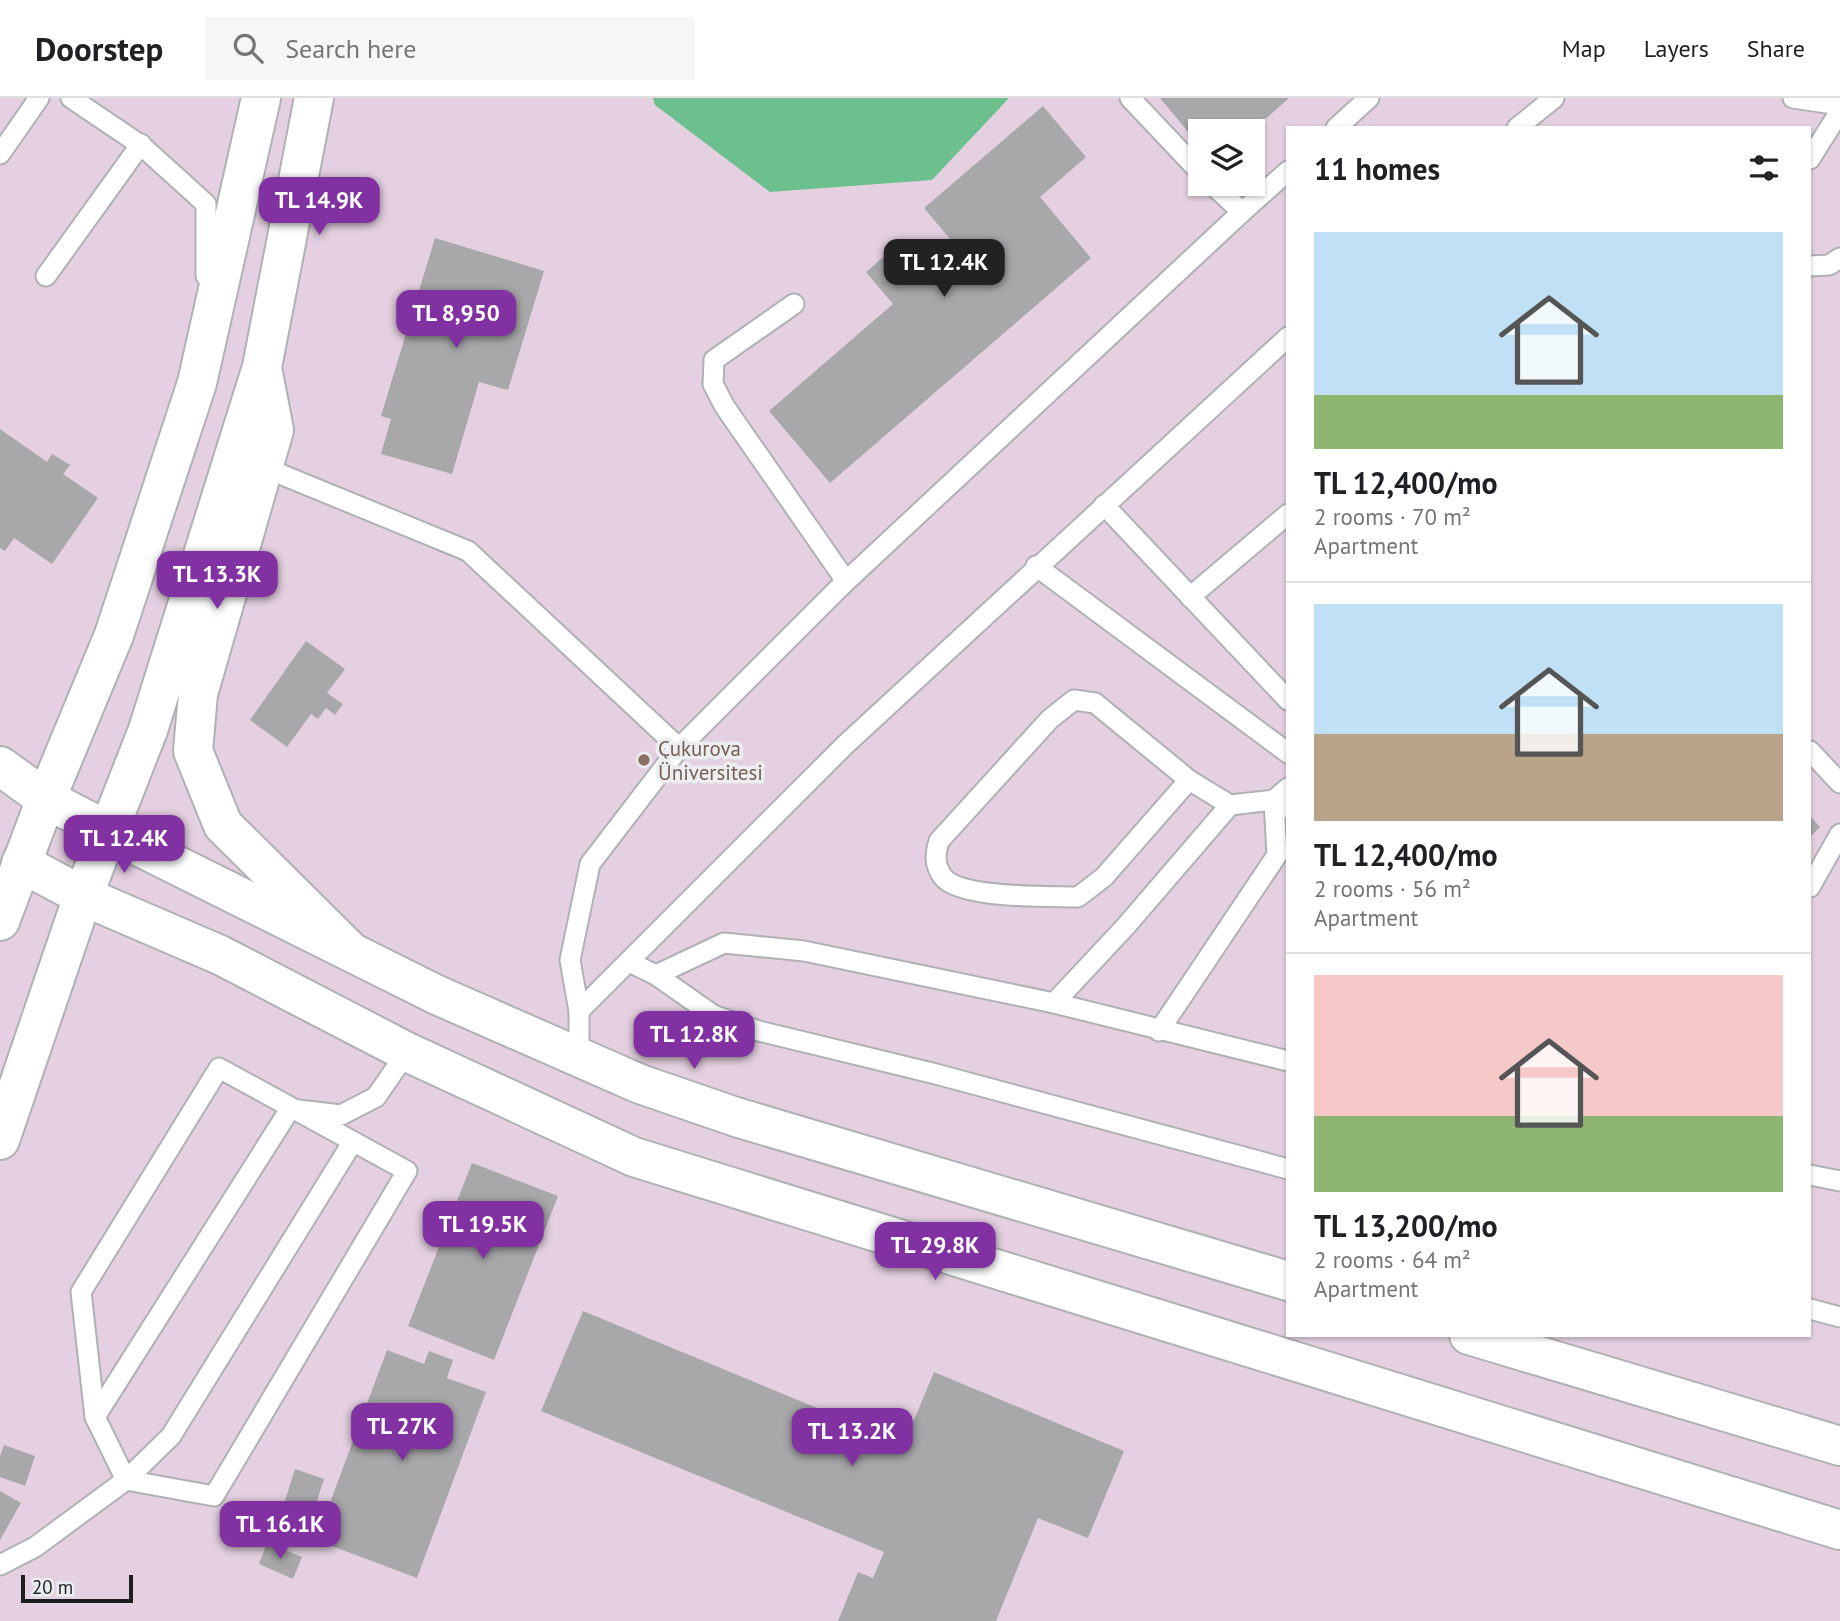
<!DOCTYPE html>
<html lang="en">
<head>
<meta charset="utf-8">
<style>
	:root { --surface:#fff; --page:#f6f6f6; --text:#202124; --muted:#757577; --line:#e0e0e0; --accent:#8131a1 }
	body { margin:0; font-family:"PT Sans",sans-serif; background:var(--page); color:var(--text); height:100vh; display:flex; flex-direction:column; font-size:26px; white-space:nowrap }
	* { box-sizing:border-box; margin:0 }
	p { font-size:23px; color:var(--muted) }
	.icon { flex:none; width:38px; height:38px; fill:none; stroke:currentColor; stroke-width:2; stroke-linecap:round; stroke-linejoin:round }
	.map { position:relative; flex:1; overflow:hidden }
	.drawer { position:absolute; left:1286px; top:28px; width:525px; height:1211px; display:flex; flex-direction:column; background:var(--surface); border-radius:0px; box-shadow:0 2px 5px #0004 }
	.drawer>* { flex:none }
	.buttons { position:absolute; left:1188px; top:21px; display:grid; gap:14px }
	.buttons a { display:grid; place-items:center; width:77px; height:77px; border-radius:0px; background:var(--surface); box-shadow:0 2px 5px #0004; font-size:35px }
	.scale { position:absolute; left:21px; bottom:18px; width:112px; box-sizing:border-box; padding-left:7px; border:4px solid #1d1e1f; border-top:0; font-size:19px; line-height:24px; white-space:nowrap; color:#1d1e1f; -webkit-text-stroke:5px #eceff1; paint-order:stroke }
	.price { position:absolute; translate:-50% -60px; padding:0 16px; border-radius:14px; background:var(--accent); color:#fff; font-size:23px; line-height:46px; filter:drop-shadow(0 2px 4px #0008) }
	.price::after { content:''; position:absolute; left:50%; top:42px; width:21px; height:16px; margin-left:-10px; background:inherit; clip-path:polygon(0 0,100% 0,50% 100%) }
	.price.active { background:#222; color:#fff }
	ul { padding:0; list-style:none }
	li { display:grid; align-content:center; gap:14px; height:371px; padding:0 28px }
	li+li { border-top:2px solid var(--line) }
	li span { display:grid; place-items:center; height:217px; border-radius:0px; color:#555 }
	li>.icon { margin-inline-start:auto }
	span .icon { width:126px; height:126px; fill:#fffc; stroke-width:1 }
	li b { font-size:30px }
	h2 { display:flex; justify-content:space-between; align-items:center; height:84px; padding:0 28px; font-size:30px }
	header { display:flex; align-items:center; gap:42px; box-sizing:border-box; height:98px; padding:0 35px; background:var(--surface); border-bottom:2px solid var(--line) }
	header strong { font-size:33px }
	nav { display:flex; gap:38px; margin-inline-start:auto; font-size:24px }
	.search { width:490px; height:63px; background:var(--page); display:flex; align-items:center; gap:18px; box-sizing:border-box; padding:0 24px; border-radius:0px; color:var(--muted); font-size:26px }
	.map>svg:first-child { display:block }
</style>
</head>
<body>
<header>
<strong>Doorstep</strong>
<div class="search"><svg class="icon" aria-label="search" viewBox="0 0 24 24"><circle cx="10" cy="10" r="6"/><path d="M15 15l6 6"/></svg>Search here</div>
<nav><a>Map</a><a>Layers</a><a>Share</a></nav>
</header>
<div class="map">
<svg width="1840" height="1523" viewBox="0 0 1840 1523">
	<rect width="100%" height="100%" fill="#dfe1e4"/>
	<path fill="#e4d0e0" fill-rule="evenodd" d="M 0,0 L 1840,0 L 1840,1523 L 0,1523 ZM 1288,30 L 1810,30 L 1810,1237 L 1288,1237 ZM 1200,33 L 1253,33 L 1253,86 L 1200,86 Z"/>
	<polygon fill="#6cc08d" points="653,0 1009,0 932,82 770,94 655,7"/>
	<g fill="#a8a8ab">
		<polygon points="1160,0 1289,0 1252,33 1200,33 1200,48"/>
		<polygon points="1043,8 1086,59 1040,99 1091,160 830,385 769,313 893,206 866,174 902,143 932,179 960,153 924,110"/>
		<polygon points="435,140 544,173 508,292 479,284 452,376 381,356 391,321 381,318"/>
		<polygon points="0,331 47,364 52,356 70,367 63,376 98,400 52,466 14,440 5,453 0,450"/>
		<polygon points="306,543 345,571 327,595 343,606 335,617 326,610 318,621 311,616 287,649 250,622"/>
		<polygon points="1810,718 1820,729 1810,739"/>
		<polygon points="472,1065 558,1098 494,1262 408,1228"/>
		<polygon points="583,1213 904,1346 934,1274 1124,1353 1088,1440 1038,1420 996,1523 838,1523 858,1474 873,1480 884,1454 541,1313"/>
		<polygon points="387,1252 424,1266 429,1253 453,1262 447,1280 486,1294 417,1480 316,1442"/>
		<polygon points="4,1347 35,1358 25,1388 0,1379 0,1358"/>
		<polygon points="295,1371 324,1381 309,1427 280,1418"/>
		<polygon points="0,1393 21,1405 0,1442"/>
		<polygon points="267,1445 302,1459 293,1481 259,1466"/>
	</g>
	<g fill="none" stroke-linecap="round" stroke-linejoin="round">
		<defs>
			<g id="service">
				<polyline points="71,0 142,48 206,106 206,178"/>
				<polyline points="1130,0 1200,74"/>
				<polyline points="1793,0 1840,7"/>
				<polyline points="1336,30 1369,0"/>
				<polyline points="1517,30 1554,0"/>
				<polyline points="0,56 39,0"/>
				<polyline points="1810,61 1840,13"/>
				<polyline points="1242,114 1288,73"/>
				<polyline points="1810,168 1829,167 1840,160"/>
				<polyline points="46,178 141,46"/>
				<polyline points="263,369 468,453 679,650 590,766 570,862 579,913"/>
				<polyline points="1104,407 1288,602"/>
				<polyline points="1036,468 1288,655"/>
				<polyline points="841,488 1242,114 1212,86"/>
				<polyline points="1190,499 1288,416"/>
				<polyline points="679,650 846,483 725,309 713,286 714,262 794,206"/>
				<polyline points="1810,653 1840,685"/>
				<path d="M 1189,682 L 1104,779 L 1078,799 C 1051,798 960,801 943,779 C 934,767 935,756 939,743 L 1050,621 L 1074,602 L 1095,605 L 1189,682 L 1230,707 L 1274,702 L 1288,710"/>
				<polyline points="1810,789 1840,736"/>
				<polyline points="629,864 656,877 713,917 759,933 936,976 1288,1071"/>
				<polyline points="656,877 724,845 804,853 1054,905 1288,963"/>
				<polyline points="1054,905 1126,828 1230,707"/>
				<polyline points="1159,933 1277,757 1274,702 1288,690"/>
				<polyline points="579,959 579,913 845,647 1288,239"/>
				<polyline points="1810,1077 1840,1083"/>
				<polyline points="1810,1211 1840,1219"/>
				<polyline points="95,1319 290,1011 341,1017 376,999 407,954"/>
				<polyline points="126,1382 171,1338 352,1045"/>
				<polyline points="0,1467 35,1449 126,1382 95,1319 81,1194 219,970 407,1073 214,1398 126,1382"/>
			</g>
			<g id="tertiary">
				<polyline points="0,668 46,701"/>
				<polyline points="110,734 437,897 640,986 736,1019 1288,1183"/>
				<polyline points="83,798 220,857 407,954 634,1059 1840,1432"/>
				<polyline points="1469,1237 1840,1348"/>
			</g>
			<g id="secondary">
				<polyline points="263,275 274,332 198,596 193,653 223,727 349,852"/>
				<polyline points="46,701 110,734"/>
				<polyline points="21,765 83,798"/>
				<polyline points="0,823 46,701 114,537 197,285 261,0"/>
				<polyline points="0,1042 83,798 148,632 262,269 314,0"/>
			</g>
		</defs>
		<use href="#service" stroke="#afb1b4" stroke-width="23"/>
		<use href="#tertiary" stroke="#afb1b4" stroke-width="42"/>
		<use href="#secondary" stroke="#afb1b4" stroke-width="42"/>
		<use href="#service" stroke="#fff" stroke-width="19"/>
		<use href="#tertiary" stroke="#fff" stroke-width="38"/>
		<use href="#secondary" stroke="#fff" stroke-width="38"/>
	</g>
	<circle fill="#8d6e63" stroke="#eceff1" stroke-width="2.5" cx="644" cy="662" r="7"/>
	<g text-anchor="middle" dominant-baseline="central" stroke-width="7" stroke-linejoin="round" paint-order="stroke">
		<g font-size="21" fill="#785e54" stroke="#eceff1" text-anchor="start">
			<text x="658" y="650">Çukurova<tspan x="658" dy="24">Üniversitesi</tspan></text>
		</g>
	</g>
</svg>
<div class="buttons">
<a><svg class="icon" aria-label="layers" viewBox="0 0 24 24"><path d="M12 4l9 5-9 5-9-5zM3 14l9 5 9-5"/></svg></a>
</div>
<div class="scale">20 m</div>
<b class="price" style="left:319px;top:139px">TL 14.9K</b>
<b class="price active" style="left:944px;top:201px">TL 12.4K</b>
<b class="price" style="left:456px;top:252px">TL 8,950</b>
<b class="price" style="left:217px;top:513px">TL 13.3K</b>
<b class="price" style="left:124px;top:777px">TL 12.4K</b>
<b class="price" style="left:694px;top:973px">TL 12.8K</b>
<b class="price" style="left:483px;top:1163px">TL 19.5K</b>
<b class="price" style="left:935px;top:1184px">TL 29.8K</b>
<b class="price" style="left:402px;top:1365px">TL 27K</b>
<b class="price" style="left:852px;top:1370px">TL 13.2K</b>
<b class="price" style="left:280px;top:1463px">TL 16.1K</b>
<section class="drawer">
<h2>11 homes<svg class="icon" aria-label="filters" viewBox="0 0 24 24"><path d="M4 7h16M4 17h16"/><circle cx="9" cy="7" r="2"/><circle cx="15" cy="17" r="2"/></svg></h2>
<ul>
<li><span style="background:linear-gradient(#bfe0f5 75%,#8fb573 0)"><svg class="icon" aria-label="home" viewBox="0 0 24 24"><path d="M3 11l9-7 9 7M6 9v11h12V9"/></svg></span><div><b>TL 12,400/mo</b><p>2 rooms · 70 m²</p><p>Apartment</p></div></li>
<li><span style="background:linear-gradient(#bfe0f5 60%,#b9a48a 0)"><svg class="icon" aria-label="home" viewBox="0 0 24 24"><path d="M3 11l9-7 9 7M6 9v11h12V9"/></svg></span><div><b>TL 12,400/mo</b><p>2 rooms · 56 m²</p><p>Apartment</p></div></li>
<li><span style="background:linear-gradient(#f6c9c9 65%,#8fb573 0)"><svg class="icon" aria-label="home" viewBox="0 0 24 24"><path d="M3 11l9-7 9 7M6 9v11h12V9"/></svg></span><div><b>TL 13,200/mo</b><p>2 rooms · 64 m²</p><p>Apartment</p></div></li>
</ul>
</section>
</div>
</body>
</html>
